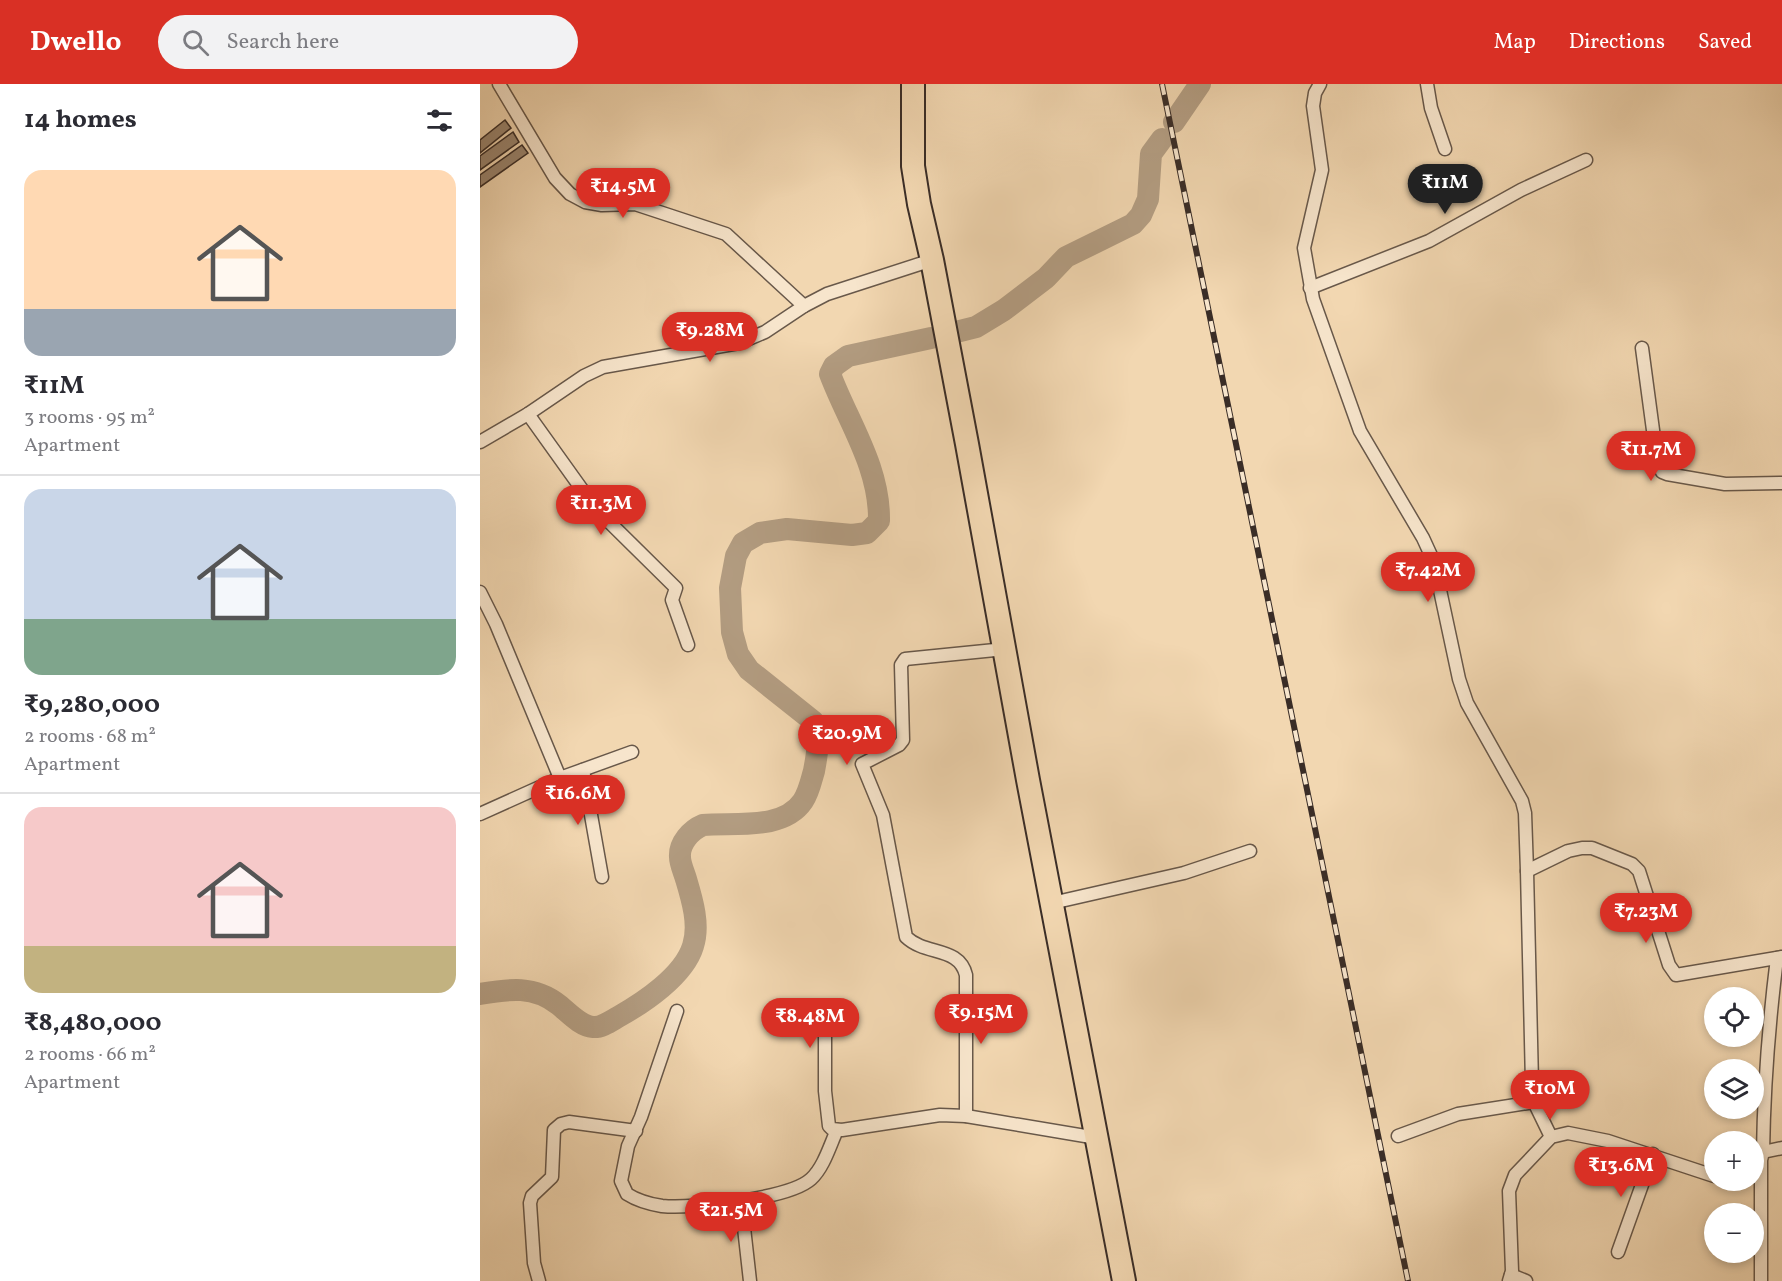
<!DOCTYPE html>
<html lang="en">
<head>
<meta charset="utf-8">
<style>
	:root { --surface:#fff; --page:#f2f2f3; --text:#2b2b33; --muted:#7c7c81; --line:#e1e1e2; --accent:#d93025 }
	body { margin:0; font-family:Vollkorn,serif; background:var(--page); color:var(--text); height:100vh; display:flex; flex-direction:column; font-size:22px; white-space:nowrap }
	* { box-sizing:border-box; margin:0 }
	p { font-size:20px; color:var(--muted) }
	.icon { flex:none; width:33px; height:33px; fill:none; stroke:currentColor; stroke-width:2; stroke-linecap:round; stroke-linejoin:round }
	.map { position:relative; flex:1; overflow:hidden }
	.sheet { display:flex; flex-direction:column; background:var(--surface); width:480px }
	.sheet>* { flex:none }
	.buttons { position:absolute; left:1224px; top:903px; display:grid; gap:12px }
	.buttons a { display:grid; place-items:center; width:60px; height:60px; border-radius:50%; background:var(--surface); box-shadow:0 3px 9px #0003; font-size:30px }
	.price { position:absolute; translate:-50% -51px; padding:0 14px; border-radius:21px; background:var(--accent); color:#fff; font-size:20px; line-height:39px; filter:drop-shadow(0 2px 3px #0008) }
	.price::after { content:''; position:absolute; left:50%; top:36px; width:18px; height:14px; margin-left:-9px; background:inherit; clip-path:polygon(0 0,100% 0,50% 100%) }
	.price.selected { background:#222; color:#fff }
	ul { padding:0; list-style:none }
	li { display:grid; align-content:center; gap:12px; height:318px; padding:0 24px }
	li+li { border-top:2px solid var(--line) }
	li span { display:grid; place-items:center; height:186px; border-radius:18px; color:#555 }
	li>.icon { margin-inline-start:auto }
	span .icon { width:108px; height:108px; fill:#fffc; stroke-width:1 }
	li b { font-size:26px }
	h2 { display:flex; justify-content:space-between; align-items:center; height:72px; padding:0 24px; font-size:26px }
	header { display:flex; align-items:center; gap:36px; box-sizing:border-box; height:84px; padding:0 30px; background:var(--accent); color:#fff }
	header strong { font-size:28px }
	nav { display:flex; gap:33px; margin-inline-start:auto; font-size:21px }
	.search { width:420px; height:54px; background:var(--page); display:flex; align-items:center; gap:15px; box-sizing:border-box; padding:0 21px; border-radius:33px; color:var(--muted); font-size:22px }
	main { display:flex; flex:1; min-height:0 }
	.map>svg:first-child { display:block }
</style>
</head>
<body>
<header>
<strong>Dwello</strong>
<div class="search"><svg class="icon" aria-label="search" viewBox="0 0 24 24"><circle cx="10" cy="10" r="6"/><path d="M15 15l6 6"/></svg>Search here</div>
<nav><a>Map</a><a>Directions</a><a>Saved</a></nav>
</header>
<main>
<section class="sheet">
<h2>14 homes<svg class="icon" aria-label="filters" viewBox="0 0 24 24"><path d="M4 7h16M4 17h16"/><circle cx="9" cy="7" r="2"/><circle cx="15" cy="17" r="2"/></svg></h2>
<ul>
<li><span style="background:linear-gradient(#ffd9b3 75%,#9aa5b1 0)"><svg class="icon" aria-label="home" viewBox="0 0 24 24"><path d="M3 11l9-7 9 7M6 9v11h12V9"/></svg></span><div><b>₹11M</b><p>3 rooms · 95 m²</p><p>Apartment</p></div></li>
<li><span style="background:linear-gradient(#c9d6e8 70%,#7fa58c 0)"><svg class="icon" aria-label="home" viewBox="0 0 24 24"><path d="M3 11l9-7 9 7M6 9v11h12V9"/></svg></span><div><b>₹9,280,000</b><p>2 rooms · 68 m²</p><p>Apartment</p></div></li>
<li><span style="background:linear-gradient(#f6c9c9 75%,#c2b280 0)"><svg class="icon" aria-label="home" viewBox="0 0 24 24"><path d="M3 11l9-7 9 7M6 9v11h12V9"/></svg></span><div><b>₹8,480,000</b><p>2 rooms · 66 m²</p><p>Apartment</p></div></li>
</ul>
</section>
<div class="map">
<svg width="1302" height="1197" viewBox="0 0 1302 1197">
	<rect width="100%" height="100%" fill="#f2d7b1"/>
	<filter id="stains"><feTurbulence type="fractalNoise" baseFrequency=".00333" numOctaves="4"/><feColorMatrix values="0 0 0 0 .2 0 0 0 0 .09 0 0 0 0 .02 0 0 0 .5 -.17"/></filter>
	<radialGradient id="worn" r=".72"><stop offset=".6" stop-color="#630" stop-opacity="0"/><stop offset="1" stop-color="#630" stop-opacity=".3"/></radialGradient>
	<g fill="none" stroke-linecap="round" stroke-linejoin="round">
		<g stroke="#b39d82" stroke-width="22">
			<polyline points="694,38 720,0"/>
			<polyline points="476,248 496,243 524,226 566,194 586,173 653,140 661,131 668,115 671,70 682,55"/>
			<path d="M 0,910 C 29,905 54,901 79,921 C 88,928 100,942 113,943 C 121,944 131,937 138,933 C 163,919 204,892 213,862 C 220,841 212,815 206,795 C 204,788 200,780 200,773 C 199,759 211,746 223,741 C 253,738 303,747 323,717 C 329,708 331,697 334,687 C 337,670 341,653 333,637 L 269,586 L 258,570 L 252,548 L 250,504 L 256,472 L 263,459 L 280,449 L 307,445 L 372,451 L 387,449 L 399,437 C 400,383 368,338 350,290 L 354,282 L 368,272 L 451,254"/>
		</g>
	</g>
	<g fill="#9a856f" stroke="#3a2d27" stroke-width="1.5">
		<polygon points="25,36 31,44 0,69 0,56"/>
		<polygon points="33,48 39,58 0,86 0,72"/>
		<polygon points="42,61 48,69 0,103 0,91"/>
	</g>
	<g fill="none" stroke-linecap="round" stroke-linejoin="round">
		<defs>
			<g id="street">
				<polyline points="19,0 75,94 90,110 105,118 122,121 155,120 246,150 324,222"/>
				<polyline points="840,0 835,9 833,22 842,86 824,164 833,215 880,347 943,454 954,478 979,595 987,619 1042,717 1045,729 1047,787 1052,999 1054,1018 1071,1053"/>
				<polyline points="947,0 951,24 965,65"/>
				<polyline points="830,204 949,157 1041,106 1106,76"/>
				<polyline points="1162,264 1177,376 1182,388 1187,390 1245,400 1302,399"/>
				<polyline points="48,330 116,425 196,504 192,516 208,561"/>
				<polyline points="0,358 48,330 104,292 123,283 259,259 285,248 324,222 347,210 452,176"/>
				<polyline points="0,508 16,540 80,694"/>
				<polyline points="103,686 122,793"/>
				<polyline points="0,730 80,694 152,668"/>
				<polyline points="1047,787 1088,767 1102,764 1112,764 1152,780 1159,787 1189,881 1196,891 1302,873"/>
				<polyline points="572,819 704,789 770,767"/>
				<polyline points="345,924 345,1007 349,1042 352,1045 362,1046 460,1031 486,1032 617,1054"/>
				<path d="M 197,927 L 161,1033 L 148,1062 L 141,1097 L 147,1110 C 158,1117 169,1120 182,1122 C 212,1125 309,1115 331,1095 C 344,1083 350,1061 357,1046"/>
				<path d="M 486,1032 L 486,891 C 479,862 446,872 426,853 L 403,731 L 382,680 L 419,661 L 423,656 L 421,581 L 425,575 L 525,565"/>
				<polyline points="918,1052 978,1030 1054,1018"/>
				<path d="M 1283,1068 C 1284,1003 1289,938 1297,874"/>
				<polyline points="261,1117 270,1197"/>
				<polyline points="1138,1168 1173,1070"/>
				<polyline points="1031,1191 1046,1197"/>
				<polyline points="59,1197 54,1179 50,1119 52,1112 72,1093 74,1046 81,1040 89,1038 156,1047"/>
				<polyline points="1029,1197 1032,1187 1029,1107 1035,1091 1071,1053 1088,1049 1128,1057 1234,1092"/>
				<polyline points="1281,1197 1281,1076 1283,1068 1302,1064"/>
			</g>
			<polyline id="highway" points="433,0 433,82 439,120 452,176 487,360 548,696 644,1197"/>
		</defs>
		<use href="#street" stroke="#68584a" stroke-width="15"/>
		<use href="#highway" stroke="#3a2d27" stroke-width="26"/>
		<use href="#street" stroke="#f7e5cc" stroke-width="12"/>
		<use href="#highway" stroke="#f2d7b1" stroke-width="22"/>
		<defs>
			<polyline id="rail" points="682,0 928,1197"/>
		</defs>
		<use href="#rail" stroke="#3a2d27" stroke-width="6"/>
		<use href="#rail" stroke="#f7e5cc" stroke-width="4" stroke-dasharray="11" stroke-linecap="butt"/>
	</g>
	<rect width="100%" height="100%" filter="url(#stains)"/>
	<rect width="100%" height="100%" fill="url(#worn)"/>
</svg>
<div class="buttons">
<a><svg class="icon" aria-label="locate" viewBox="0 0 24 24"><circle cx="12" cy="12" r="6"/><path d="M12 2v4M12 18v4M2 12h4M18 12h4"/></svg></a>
<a><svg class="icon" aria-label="layers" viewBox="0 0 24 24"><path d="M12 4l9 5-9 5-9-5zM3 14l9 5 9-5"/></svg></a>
<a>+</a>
<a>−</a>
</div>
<b class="price selected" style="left:965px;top:131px">₹11M</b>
<b class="price" style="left:143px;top:135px">₹14.5M</b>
<b class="price" style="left:230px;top:279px">₹9.28M</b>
<b class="price" style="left:1171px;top:398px">₹11.7M</b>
<b class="price" style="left:121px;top:452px">₹11.3M</b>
<b class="price" style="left:948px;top:519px">₹7.42M</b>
<b class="price" style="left:367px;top:682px">₹20.9M</b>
<b class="price" style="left:98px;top:742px">₹16.6M</b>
<b class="price" style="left:1166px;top:860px">₹7.23M</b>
<b class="price" style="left:501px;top:961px">₹9.15M</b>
<b class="price" style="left:330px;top:965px">₹8.48M</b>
<b class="price" style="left:1070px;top:1037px">₹10M</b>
<b class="price" style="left:1141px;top:1114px">₹13.6M</b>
<b class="price" style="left:251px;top:1159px">₹21.5M</b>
</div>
</main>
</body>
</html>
